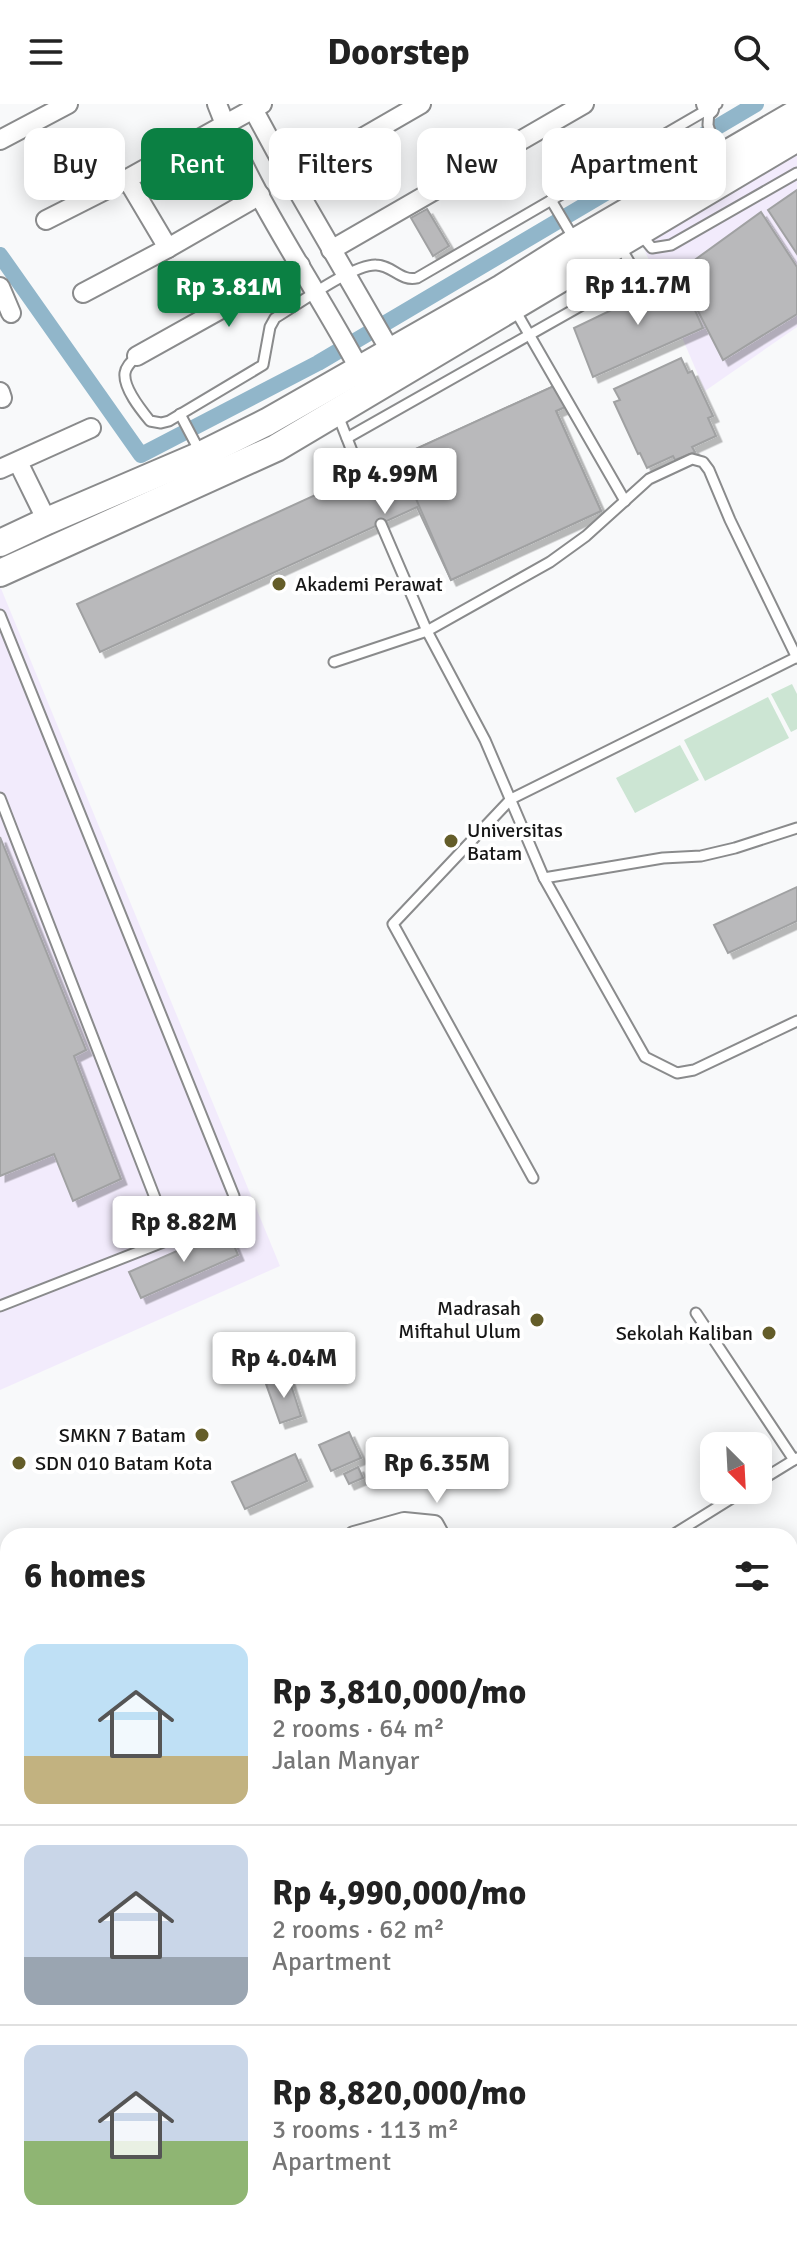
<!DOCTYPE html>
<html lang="en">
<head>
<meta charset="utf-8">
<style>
	:root { --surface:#fff; --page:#f2f2f2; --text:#222; --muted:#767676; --line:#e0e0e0; --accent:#0b8043 }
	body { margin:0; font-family:Signika,sans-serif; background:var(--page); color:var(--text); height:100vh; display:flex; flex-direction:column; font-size:30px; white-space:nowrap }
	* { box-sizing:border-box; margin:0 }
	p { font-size:26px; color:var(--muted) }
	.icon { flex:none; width:44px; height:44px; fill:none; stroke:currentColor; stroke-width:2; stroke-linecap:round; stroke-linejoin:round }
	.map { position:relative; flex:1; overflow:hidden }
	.drawer { position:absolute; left:0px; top:1424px; width:798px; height:714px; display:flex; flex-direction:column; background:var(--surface); border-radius:24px 24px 0 0; box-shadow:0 4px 20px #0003 }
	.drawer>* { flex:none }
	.guide { position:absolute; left:24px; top:24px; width:750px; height:72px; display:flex; gap:16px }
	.needle { width:52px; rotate:156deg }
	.buttons { position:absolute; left:700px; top:1328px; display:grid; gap:16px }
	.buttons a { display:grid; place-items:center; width:72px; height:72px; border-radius:16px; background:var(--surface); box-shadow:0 4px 20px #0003; font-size:40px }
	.price { position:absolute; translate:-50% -68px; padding:0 18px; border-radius:8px; background:#fff; color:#222; font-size:26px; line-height:52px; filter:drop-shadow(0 2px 4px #0008) }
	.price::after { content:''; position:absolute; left:50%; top:48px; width:24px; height:18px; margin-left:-12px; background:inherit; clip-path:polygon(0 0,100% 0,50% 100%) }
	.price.selected { background:var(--accent); color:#fff }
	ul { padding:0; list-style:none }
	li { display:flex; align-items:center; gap:24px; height:200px; padding:0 24px }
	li+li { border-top:2px solid var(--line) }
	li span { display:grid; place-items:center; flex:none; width:224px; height:160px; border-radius:16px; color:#555 }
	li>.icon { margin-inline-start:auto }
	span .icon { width:96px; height:96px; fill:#fffc; stroke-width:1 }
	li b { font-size:34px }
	h2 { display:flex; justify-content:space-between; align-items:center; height:96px; padding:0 24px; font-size:34px }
	.chip { padding:0 28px; border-radius:16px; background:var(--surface); box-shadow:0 4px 20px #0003; font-size:28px; line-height:72px }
	.chip.selected { background:var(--accent); color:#fff }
	header { display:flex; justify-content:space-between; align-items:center; height:104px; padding:0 24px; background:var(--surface); font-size:36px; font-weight:700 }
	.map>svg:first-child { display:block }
</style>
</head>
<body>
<header><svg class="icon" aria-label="menu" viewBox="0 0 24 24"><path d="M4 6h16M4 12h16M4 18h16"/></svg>Doorstep<svg class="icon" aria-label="search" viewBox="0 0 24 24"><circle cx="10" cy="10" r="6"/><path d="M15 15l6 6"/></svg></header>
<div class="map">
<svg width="797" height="2137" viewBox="0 0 797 2137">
	<defs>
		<filter id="shadow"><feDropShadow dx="5.5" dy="5.5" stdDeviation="0" flood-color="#0004"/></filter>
	</defs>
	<rect width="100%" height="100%" fill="#f8f9fa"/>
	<g fill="#f2ebfc">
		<polygon points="797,48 797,223 705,287 642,140"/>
		<polygon points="0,482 280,1162 0,1286"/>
	</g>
	<g fill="#cce5d3">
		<polygon points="792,580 797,590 797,625 791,628 771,590"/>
		<polygon points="768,593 789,634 705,677 684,636"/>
		<polygon points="680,641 699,676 635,709 616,674"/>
	</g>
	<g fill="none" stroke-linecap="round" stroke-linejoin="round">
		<polyline stroke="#91b6ca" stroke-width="16" points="0,151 141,351 318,259 756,0"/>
	</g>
	<g fill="#b9b9bb" stroke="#a0a1a2" stroke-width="2" filter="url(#shadow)">
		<polygon points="797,86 797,150 768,106"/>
		<polygon points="427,105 449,142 433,152 411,114"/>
		<polygon points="761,108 797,163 797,210 723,256 678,168"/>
		<polygon points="680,173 703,224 593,273 574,224"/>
		<polygon points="681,254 688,269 692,267 713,312 708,314 716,332 692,343 695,348 675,356 673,352 647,364 640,349 638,350 614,298 620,296 614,285"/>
		<polygon points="556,281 565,303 556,307 601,407 451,476 417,403 100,548 77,500"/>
		<polygon points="556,281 565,303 556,307 601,407 451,476 398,353"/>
		<polygon points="0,733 86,946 74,952 121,1075 73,1097 54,1050 0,1072"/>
		<polygon points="797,783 797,817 728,849 714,821"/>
		<polygon points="227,1125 238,1151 141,1194 129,1168"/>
		<polygon points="284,1235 290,1252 272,1259 265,1242"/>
		<polygon points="255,1248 261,1261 249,1266 243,1253"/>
		<polygon points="288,1272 301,1312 280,1319 266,1280"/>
		<polygon points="349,1328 361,1354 331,1367 319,1341"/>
		<polygon points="295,1350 307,1377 245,1405 232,1378"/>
		<polygon points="358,1363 363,1374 349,1380 344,1370"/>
	</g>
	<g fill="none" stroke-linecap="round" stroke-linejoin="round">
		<defs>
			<g id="lane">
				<polyline points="709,5 708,21 717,50"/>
				<polyline points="551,96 574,135"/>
				<polyline points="642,132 652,144 671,141 797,69"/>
				<polyline points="515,206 625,397"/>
				<path d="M 137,252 C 132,257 126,262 125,269 C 123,284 141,306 150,317 L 161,319 L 169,317 L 263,261 L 270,223 L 275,214 C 297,201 353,160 376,161 C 392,161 401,178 417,174 L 717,0"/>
				<polyline points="337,309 361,370"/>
				<polyline points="180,310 200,348"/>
				<polyline points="347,334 598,192 631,169 631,161 621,144"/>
				<polyline points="381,420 427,527 485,636 544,774 645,953 677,969 694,966 797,917"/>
				<polyline points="0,511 234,1092 236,1107 225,1117 171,1135"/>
				<polyline points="334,558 427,527 550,458 586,432 649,375 692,355 703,358 709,366 730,416 797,554"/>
				<polyline points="0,694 171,1135 0,1202"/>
				<polyline points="544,774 663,754 701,752 735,744 797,724"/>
				<polyline points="533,1074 393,820 511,695 797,553"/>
				<polyline points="696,1209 794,1356"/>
				<polyline points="758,1378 797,1354"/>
				<polyline points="671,1432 745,1386"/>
				<polyline points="0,1498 8,1495"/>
			</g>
			<g id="street">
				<path d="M 217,0 C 252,94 313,178 360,266"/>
				<polyline points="252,0 253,5 291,75 391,248"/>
				<polyline points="706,0 709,5"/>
				<polyline points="0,36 68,0"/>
				<polyline points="127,75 168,144"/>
				<polyline points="291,75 421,0"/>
				<polyline points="46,116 127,75 262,0"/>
				<polyline points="331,146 584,0"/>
				<polyline points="0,183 11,209"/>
				<polyline points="83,189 168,144 260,91"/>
				<polyline points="137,252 300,161"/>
				<polyline points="0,288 2,294"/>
				<polyline points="18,358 47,417"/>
				<polyline points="0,365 91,324"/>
				<polyline points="354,1432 404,1418 434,1421 440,1432"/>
				<polyline points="0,1523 8,1521"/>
				<polyline points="0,1647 8,1636"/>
				<polyline points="0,1686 8,1691"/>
				<polyline points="0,1761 8,1756"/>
				<polyline points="0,1870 8,1865"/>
				<polyline points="790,1972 797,1981"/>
				<polyline points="0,1991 8,1986"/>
				<polyline points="790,2084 797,2079"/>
				<polyline points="0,2120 12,2137"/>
				<polyline points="443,2130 446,2137"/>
				<polyline points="465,2130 468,2137"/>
				<polyline points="148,2137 159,2130"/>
				<polyline points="527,2137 539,2130"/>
				<polyline points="708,2137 719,2130"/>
			</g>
			<g id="secondary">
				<polyline points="0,439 47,417 201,351 267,318 502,184 575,138 797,9"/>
				<polyline points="0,469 276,344 797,34"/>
			</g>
		</defs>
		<use href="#lane" stroke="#8a8b8c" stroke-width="13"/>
		<use href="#street" stroke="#8a8b8c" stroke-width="22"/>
		<use href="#secondary" stroke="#8a8b8c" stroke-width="30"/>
		<use href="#lane" stroke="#fff" stroke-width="9"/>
		<use href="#street" stroke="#fff" stroke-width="18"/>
		<use href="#secondary" stroke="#fff" stroke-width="26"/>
	</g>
	<g fill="#645d29" stroke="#fff" stroke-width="3">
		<circle cx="279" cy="480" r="8"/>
		<circle cx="451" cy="737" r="8"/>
		<circle cx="537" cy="1216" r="8"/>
		<circle cx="769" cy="1229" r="8"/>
		<circle cx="202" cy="1331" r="8"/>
		<circle cx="19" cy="1359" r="8"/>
	</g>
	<g text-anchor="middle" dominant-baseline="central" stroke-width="8" stroke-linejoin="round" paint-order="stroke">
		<g font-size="20" fill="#161616" stroke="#fff" text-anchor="start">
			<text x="295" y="480">Akademi Perawat</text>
			<text x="467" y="726">Universitas<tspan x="467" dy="23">Batam</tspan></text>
			<text x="521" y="1204" text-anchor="end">Madrasah<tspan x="521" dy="23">Miftahul Ulum</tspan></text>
			<text x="753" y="1229" text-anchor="end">Sekolah Kaliban</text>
			<text x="186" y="1331" text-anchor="end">SMKN 7 Batam</text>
			<text x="35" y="1359">SDN 010 Batam Kota</text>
		</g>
	</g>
</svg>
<div class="buttons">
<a><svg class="needle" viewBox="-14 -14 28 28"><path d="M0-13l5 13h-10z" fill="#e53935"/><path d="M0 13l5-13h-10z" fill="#767676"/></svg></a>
</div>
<b class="price" style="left:638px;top:223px">Rp 11.7M</b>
<b class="price selected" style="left:229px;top:225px">Rp 3.81M</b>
<b class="price" style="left:385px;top:412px">Rp 4.99M</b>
<b class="price" style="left:184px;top:1160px">Rp 8.82M</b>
<b class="price" style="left:284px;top:1296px">Rp 4.04M</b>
<b class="price" style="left:437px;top:1401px">Rp 6.35M</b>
<div class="guide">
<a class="chip">Buy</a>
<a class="chip selected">Rent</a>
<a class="chip">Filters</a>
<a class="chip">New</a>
<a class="chip">Apartment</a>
</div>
<section class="drawer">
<h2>6 homes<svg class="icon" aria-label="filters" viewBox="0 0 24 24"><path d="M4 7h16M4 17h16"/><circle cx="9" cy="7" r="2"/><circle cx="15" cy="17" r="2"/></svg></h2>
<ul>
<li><span style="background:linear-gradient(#bfe0f5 70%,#c2b280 0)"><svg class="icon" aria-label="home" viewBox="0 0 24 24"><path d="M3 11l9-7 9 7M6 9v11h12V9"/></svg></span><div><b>Rp 3,810,000/mo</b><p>2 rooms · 64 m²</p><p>Jalan Manyar</p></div></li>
<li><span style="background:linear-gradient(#c9d6e8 70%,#9aa5b1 0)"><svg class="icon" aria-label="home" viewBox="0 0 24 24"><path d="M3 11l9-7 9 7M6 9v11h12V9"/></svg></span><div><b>Rp 4,990,000/mo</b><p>2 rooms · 62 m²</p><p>Apartment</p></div></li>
<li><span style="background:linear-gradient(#c9d6e8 60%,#8fb573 0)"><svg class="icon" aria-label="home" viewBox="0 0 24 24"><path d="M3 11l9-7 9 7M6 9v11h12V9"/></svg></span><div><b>Rp 8,820,000/mo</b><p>3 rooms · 113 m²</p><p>Apartment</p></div></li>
</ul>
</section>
</div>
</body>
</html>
